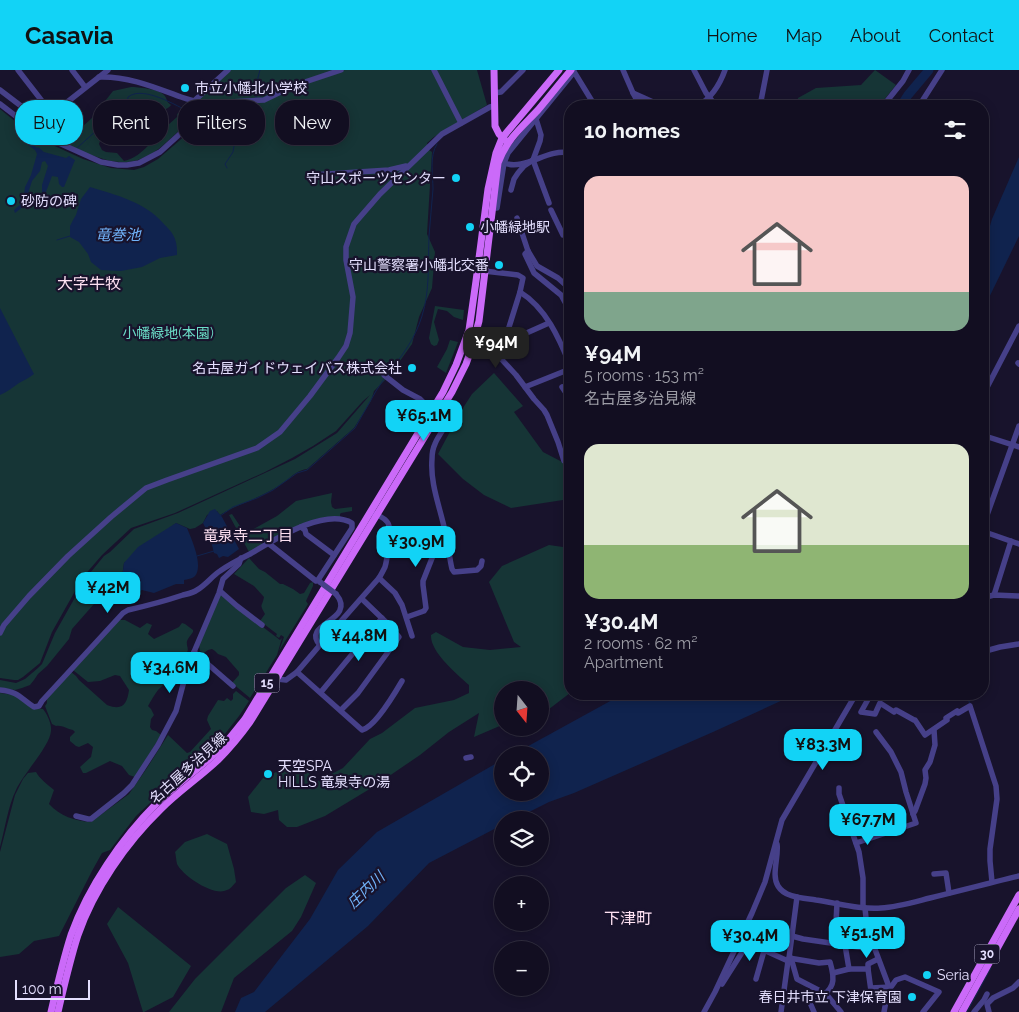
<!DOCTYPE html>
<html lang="en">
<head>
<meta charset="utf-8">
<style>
	:root { --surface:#120e21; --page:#1f1c2e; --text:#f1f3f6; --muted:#9c9ca5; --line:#312e3f; --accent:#12d3f6 }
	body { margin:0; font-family:Raleway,"Noto Sans JP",sans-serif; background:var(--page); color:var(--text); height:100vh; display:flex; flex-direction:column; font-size:19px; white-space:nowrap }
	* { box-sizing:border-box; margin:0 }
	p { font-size:16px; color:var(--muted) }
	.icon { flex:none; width:28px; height:28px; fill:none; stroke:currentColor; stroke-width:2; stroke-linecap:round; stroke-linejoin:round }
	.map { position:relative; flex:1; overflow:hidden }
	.side { position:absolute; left:564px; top:30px; width:425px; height:600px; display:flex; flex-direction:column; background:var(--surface); border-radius:20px; box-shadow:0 2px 12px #0003,0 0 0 1px var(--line) }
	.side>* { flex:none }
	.guide { position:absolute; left:15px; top:30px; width:474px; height:45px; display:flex; gap:10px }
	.needle { width:32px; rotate:163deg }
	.fabs { position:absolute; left:494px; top:611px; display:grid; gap:10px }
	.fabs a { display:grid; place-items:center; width:55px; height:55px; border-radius:50%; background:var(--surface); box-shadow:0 2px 12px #0003,0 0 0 1px var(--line); font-size:25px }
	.scale { position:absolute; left:15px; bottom:12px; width:75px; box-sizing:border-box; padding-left:5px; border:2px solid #e4dffe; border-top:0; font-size:14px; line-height:18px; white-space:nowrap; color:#e4dffe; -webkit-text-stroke:4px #18132c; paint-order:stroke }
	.price { position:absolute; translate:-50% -42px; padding:0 11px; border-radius:10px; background:var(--accent); color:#111; font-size:16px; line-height:32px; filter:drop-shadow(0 1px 2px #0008) }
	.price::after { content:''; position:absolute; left:50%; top:30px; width:15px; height:11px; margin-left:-8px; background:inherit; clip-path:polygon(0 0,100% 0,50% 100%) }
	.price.current { background:#222; color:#fff }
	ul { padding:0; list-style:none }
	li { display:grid; align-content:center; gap:10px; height:265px; padding:0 20px }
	li span { display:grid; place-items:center; height:155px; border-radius:15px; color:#555 }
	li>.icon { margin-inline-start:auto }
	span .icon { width:90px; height:90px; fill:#fffc; stroke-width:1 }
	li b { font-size:21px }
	h2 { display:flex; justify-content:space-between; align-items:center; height:60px; padding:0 20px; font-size:21px }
	.tag { padding:0 18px; border-radius:20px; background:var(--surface); box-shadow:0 2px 12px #0003,0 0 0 1px var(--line); font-size:18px; line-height:45px }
	.tag.current { background:var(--accent); color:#111 }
	header { display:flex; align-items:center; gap:30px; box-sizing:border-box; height:70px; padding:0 25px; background:var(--accent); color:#111 }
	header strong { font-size:24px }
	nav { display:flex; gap:28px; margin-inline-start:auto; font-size:18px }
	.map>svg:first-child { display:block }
</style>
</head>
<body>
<header>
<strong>Casavia</strong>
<nav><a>Home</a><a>Map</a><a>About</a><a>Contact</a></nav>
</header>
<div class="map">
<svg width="1019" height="942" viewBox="0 0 1019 942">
	<rect width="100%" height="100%" fill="#18132c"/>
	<g fill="#163536">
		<path d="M 230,0 L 477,0 L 487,35 L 434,67 L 427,73 L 429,80 L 432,82 L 427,164 L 435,182 L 432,218 L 419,247 L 412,274 L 390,305 L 374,321 L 371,331 L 354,358 L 307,399 C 299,400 293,405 287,410 C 281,414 276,418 270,421 C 254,430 236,435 220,445 L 217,441 L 207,445 L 203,453 L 195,458 L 190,459 L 176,453 L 124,493 L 121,515 L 130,522 L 130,526 L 133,529 L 127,533 L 120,528 L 110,525 L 102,527 L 94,534 L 72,559 L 69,569 L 47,596 L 38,604 L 34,610 L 30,615 L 22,618 L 15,620 L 0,618 L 0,610 L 16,613 L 25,609 L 38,598 L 42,594 L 55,563 L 86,508 L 104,486 L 110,482 L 134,459 L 178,443 L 295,389 L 337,363 L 370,325 L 363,331 L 336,361 L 313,376 L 292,388 L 265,402 L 175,443 L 131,458 L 102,485 L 83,507 L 52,562 L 40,593 L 23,607 L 18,610 L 14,610 L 0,608 L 0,39 L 33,66 L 83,89 L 111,98 L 134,100 L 144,97 L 158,89 L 208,46 L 207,36 C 203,40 195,44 190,39 L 189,40 L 186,38 L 186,36 L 189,34 L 195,33 L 198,28 Z"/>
		<polygon points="875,0 896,15 879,36 796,36 798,28 816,18 861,15"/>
		<path d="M 131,17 C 138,17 159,19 164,25 C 168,29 165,31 171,35 C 167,41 154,43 148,42 L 149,34 L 143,29 L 139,32 L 133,39 L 123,43 L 120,49 L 103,62 L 99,74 L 102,80 L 106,82 L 117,83 L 124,91 C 140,88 151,72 162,61 C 166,56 172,52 177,47 L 177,44 L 180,42 L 185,43 L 193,47 C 162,76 143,104 97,87 C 86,83 74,79 65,72 L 91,49 L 113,21 Z"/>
		<polygon points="435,236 464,240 463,250 454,247 447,241 438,239 434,252 439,270 437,275 434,276 431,274 429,268"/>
		<polygon points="450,270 458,272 446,303 437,297 447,279"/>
		<polygon points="494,303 523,336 514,342 543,382 570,396 570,457 563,430 511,438 484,425 463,409 438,384 461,341 472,324"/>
		<polygon points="332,423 331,432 332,437 335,439 352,437 352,441 341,443 340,444 340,447 327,447 249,482 229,445 232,444 244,462 248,462 277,446 296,431"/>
		<path d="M 549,475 L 570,478 L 570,623 L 540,646 L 540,620 L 502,620 L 502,655 L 474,667 L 479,643 L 449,662 L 420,685 L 373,717 L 325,746 L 297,757 L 287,757 L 279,750 L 278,740 L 264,744 L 251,742 L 248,727 L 263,708 L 287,697 L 302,697 L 315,709 L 316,712 L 343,698 L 370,669 L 382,663 L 415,638 L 454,630 L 469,623 L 469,615 C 457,604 430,582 431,565 L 436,562 L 463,577 L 490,580 L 521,577 L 514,572 L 489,512 L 502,496 Z"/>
		<path d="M 249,488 L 259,499 L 265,502 L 280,514 L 283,514 L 293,519 L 300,524 L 304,523 L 310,513 L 313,512 L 313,516 L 306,531 L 308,534 L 279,581 L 284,567 L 281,565 L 279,568 L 276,566 L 277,564 L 260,551 L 265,544 C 259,533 262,538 264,527 L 254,516 L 234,504 Z"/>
		<polygon points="221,525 280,570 282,568 277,585 250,628 232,613 239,605 239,602 226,587 218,584 215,581 212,579 208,580 204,583 200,581 199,575 219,526"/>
		<path d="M 119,550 L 125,550 L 140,558 L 147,553 L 152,555 L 148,564 L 154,569 L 179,557 L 182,553 L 185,554 L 193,560 L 193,562 C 191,565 188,568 187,571 C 186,577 190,579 186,584 L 173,585 L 168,591 L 169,597 L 167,602 L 170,606 C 166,613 163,615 158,620 C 154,625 151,631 148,636 L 151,639 L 154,645 L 151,649 L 150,657 L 152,660 L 156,661 L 161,665 L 135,707 L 129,705 L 122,696 L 110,691 L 86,703 L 83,703 L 80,697 L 91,687 L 93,677 L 88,673 L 79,677 L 76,676 L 70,671 L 70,667 L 75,662 L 73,660 C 67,659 62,655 56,656 L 52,654 L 45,636 L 47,633 L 47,629 L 71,602 L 76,606 L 79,610 L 107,635 C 123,641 127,634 129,620 L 120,606 L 115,605 L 100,611 L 88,612 L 73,600 Z"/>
		<path d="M 236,621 L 249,631 L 239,646 L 217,674 L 151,732 L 136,746 L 110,780 L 102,783 L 92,801 L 59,866 L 34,871 L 19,884 L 0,887 L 0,782 L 15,725 L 23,709 L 28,703 L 36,702 C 39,708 48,715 54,720 L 49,734 C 60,746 75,751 91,752 L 129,724 L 147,698 L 168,665 L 187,683 L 190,682 L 211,659 L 207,650 L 208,646 L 218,630 L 224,631 L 227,628 L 231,631 L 233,629 L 233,624 Z"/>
		<path d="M 0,623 L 14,625 L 33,638 L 43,639 C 47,644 52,654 51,661 C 50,676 23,704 16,720 C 8,736 5,759 0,777 Z"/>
		<path d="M 207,764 L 227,774 L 234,799 L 236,812 C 233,815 231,819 227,820 C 214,827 183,806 177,794 C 176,790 176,785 175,782 L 185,772 Z"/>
		<polygon points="305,805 316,813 301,847 292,861 234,908 221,942 169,942 195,909 286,818"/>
		<polygon points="118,837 191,896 173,927 144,942 143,942 128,893 107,854"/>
	</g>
	<g fill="#10234e">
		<polygon points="27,69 37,78 38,77 44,82 66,88 69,86 75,90 64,117 62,117 59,114 58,107 52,106 44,127 42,129 42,115 48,96 45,91 42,92 40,101 32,111 24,136 15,143 14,140 23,132 25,117 31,105 37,84 35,80 24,72"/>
		<polygon points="1019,87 1019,166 983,240 983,180 992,149"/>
		<path d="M 90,117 C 116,125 145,132 163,153 C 168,158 173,163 175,169 C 177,174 177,180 177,185 L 160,188 L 142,197 L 121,201 L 101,200 L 91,192 L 88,184 L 79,172 L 70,167 L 70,156 L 73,150 L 76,145 L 81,129 Z"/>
		<path d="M 0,238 L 34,304 C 29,308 24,310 19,313 C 13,317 7,322 0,325 Z"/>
		<polygon points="215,439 222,447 239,479 228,487 223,486 219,488 217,484 214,483 210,467 203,453 210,441"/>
		<path d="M 176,453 L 187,458 C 191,468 204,496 195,506 C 192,509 188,509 184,510 L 184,514 L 176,514 L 154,523 L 142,520 L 136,523 L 133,529 L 130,526 L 130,522 L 121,515 L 124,493 L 138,477 Z"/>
		<polygon points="623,624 796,624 713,662 574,723 549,732 513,750 502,750 502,755 429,793 368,856 265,942 235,942 241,928 254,922 310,849 338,800 377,762 502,690 502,722 540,722 540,685 512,685"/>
	</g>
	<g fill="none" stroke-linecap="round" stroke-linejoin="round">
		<g stroke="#10234e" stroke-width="1">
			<polyline points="256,28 256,15 260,0"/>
			<path d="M 200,47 C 216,55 229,53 246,56"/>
			<path d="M 77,78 L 127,33 L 128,27 C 144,14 182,39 197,46"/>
			<path d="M 227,98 L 225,94 L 233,82 L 234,76 L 244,63 L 246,56 C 254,50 256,42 256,32"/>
			<polyline points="57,170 70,166"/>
			<path d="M 387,305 C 402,286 415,269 422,246 C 430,221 428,192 429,166 C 430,150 432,135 433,119 C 433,106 429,86 437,74"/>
			<polyline points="220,446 233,437 257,428 273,420 297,403 307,400 355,358 376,321 384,309"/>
			<polyline points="197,486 214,481"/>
			<polyline points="964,624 970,633"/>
			<polyline points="967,942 991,898"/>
		</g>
		<polyline stroke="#10234e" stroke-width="9" points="901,36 908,25 929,0"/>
		<g stroke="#464089" stroke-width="5.5">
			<polyline points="18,0 52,44 108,0"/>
			<polyline points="72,0 85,17"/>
			<polyline points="434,0 461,53"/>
			<polyline points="573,0 595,36"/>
			<polyline points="623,0 633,23"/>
			<polyline points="694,0 706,23 716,36"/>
			<path d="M 99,7 C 128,6 154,17 181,27 C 192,31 204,33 215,35"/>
			<polyline points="0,20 42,52"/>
			<polyline points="494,23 501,22 523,0"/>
			<polyline points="194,31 228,0"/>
			<polyline points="0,34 39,64 101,92 118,95 127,95 139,93 160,82 203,43 215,35 230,32 264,30 293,16 341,0"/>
			<polyline points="640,36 633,23 662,36"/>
			<path d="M 698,36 C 711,28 720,14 725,0"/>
			<polyline points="760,36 767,0"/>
			<polyline points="883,36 903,11 909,0"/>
			<polyline points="919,36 942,0"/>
			<polyline points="533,90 549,133"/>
			<path d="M 504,93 C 526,101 547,78 570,83"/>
			<polyline points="312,105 389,100 406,96"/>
			<polyline points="511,120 514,109 518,103 524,96 533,90 540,71 541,65 536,49"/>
			<polyline points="492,138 497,138 504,93 508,83 574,2"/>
			<polyline points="551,140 563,165 567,163 570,153"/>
			<polyline points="517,148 528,181 537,196 558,208 570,219"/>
			<polyline points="528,181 525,184 534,203 561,225 566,234 568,240"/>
			<path d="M 484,201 L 518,205 L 523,208 L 520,222 C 546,238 559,268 570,295"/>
			<polyline points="472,262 482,268 516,305 534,329 544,340 547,345 558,372 564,391 570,392"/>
			<polyline points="504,273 549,253"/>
			<polyline points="492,279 504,273 520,222"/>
			<polyline points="1018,293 1019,294"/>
			<path d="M 384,305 L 403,320 L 420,329 L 427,336 L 433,338 L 446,346 C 449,355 438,365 435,374 C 433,378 432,384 432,389 C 430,414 440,437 445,461 C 448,473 449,486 452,499 L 454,502 L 477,500 L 481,496 L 482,491"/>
			<polyline points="525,317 570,299"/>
			<polyline points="562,317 570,329"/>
			<polyline points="982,327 1019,256"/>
			<polyline points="982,339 987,324"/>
			<polyline points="982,365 1019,377"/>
			<polyline points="301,457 305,460 306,464 334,485"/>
			<polyline points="982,459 1019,356"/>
			<polyline points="982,461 1019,474"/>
			<polyline points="268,473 316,511 318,510 320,512"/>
			<polyline points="379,508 395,523 402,535 412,566"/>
			<polyline points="220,521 237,536 262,555"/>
			<polyline points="994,525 1011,471"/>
			<polyline points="982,528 994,525 1019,526"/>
			<polyline points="407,547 424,541 426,538 423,515 423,511 440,468 445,460"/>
			<polyline points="0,563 4,555 29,526 68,486 111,447 146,418 167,410 257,378 280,362 310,326 338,288 346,276 350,263 353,227 346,190 346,177 354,154 380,124 442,64 490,37 494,36"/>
			<path d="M 320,575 C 300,553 358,551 336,524"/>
			<polyline points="194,582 233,616"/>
			<polyline points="982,582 1000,577 1019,574"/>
			<path d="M 297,602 L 362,660 C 375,657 395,623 402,611"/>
			<path d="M 277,609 L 286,610 L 297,602 L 320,575 L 379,508 C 381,505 383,501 385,497 C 387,490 391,464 389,456 C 388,450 380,446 374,444"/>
			<path d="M 0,620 C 19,622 19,627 34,637 L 39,636 L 42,631 L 123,543 L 128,540 C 146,536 165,531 183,525 C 187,524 193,523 197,520 C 206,515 212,506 220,501 C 230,494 240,489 250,484 C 274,470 325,437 352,453 L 352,458 L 318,510"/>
			<polyline points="321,622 382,548"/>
			<polyline points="871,624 861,642 875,644 880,633 894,642 896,640 914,650 915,650 925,665 947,650 946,648 957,641 958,643 970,636 996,716 997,729 990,779 990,791 992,812"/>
			<polyline points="341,640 358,623 399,567 388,554 362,529"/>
			<polyline points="466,688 471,687"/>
			<polyline points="839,718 839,724 859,782 863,808 863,837"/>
			<polyline points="913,744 915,741 925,714 926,708 925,700 930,692 935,675 934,660"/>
			<polyline points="76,746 88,749 91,749 124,723 132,715 158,675 176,641 188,596 219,523 223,509 239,494 241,488"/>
			<polyline points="856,773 916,753 906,722 901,702 891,682 876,662"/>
			<path d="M 777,774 C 779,787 771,805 778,816 C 785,828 804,828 816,830 C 837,833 861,840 881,838 C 897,837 914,832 930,828 C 959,821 989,813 1019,806"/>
			<polyline points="934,804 946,803 949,823"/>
			<polyline points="865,838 867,858 888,914 887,926 884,942"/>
			<polyline points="868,862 898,862"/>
			<polyline points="792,866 803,869 865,878 873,876"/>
			<polyline points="835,873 837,833"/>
			<polyline points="845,875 849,899"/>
			<path d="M 789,888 L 819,893 L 830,892 C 836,912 834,918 817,931"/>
			<polyline points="791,888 797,909 826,924 841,942"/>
			<polyline points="833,903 849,899 868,899"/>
			<polyline points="756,909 764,881"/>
			<polyline points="722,914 748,873 788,891"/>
			<polyline points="871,918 891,917 896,910 905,907 939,922 923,942"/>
			<polyline points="869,932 872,928 868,899 868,894 878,889"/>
			<polyline points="811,935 814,942"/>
			<polyline points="704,942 715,922 752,843 765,812 782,750 856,624"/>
			<polyline points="781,942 788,891 789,888 797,827"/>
			<polyline points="974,942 984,930 987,924"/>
			<polyline points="989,942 987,934 993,928 1013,918 1019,912"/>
		</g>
		<g stroke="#cb6af9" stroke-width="7">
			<polyline points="494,0 495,56 499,64 506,71"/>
			<path d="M 51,942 C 57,916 63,890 71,865 C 88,817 122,768 157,733 C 176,714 199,699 218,681 C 228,671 236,660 245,649 L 443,322 L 456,295 L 469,260 L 476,211 L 488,119 L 496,83 L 502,68 L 559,0"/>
			<path d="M 58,942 C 64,916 70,890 78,865 C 94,819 126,773 161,739 C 179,721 200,707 218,690 C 230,678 240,666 250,652 L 452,322 L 466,294 L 471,280 L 479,251 L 498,93 C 507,69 521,58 538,40 C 549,27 560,13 571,0"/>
			<polyline points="954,942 1019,825"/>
			<polyline points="962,942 1019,839"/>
		</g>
		<polyline stroke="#464089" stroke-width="5.5" points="320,512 336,524"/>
	</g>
	<g fill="#12d3f6" stroke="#18132c" stroke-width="2">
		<circle cx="185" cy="18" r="5"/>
		<circle cx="456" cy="108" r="5"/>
		<circle cx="11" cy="131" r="5"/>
		<circle cx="470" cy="157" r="5"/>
		<circle cx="499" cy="195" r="5"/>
		<circle cx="412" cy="298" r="5"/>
		<circle cx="268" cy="704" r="5"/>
		<circle cx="927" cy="905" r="5"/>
		<circle cx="912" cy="927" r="5"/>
	</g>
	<g text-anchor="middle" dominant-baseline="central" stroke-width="4.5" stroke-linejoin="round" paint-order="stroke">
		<g fill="#18132c" stroke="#a7a2bf" stroke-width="1">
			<rect x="254.5" y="603.5" width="25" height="19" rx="4"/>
			<rect x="974.5" y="874.5" width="25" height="19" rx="4"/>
		</g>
		<g font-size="12" font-weight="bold" fill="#e4dffe">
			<text x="267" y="613">15</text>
			<text x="987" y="884">30</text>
		</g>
		<g font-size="14" fill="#e4dffe" stroke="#18132c" text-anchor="start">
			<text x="195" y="18">市立小幡北小学校</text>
			<text x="446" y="108" text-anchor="end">守山スポーツセンター</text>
			<text x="21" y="131">砂防の碑</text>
			<text x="480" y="157">小幡緑地駅</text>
			<text x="489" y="195" text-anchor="end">守山警察署小幡北交番</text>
			<text x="402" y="298" text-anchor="end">名古屋ガイドウェイバス株式会社</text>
			<text x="278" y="696">天空SPA<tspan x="278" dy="16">HILLS 竜泉寺の湯</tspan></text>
			<text x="937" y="905">Seria</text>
			<text x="902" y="927" text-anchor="end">春日井市立 下津保育園</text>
		</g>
		<g font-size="14" fill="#6bddc7" stroke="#18132c">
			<text x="168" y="263">小幡緑地(本園)</text>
		</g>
		<g font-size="14" fill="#e4dffe" stroke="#18132c">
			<text transform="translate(188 698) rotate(-42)">名古屋多治見線</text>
		</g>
		<g font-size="15" font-style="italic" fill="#71b3fa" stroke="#18132c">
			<text x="118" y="165">竜巻池</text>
			<text transform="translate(366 820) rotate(-44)">庄内川</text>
		</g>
		<g font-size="15" fill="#fee1f2" stroke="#18132c">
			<text x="248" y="466">竜泉寺二丁目</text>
		</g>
		<g font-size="16" fill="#fee1f2" stroke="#18132c">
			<text x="89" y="213">大字牛牧</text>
			<text x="628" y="848">下津町</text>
		</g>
	</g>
</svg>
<div class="fabs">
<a><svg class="needle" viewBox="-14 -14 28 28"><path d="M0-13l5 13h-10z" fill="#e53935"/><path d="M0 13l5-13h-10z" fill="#9c9ca5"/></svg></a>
<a><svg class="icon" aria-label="locate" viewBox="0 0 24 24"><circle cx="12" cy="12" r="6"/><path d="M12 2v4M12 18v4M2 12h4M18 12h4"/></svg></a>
<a><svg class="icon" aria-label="layers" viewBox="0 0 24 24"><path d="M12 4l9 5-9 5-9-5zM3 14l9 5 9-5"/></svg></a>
<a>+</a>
<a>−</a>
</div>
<div class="scale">100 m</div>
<b class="price current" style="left:496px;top:299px">¥94M</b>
<b class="price" style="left:424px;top:372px">¥65.1M</b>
<b class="price" style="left:416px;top:498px">¥30.9M</b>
<b class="price" style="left:108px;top:544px">¥42M</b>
<b class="price" style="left:359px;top:592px">¥44.8M</b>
<b class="price" style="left:170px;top:624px">¥34.6M</b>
<b class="price" style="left:823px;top:701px">¥83.3M</b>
<b class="price" style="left:868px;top:776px">¥67.7M</b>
<b class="price" style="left:867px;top:889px">¥51.5M</b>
<b class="price" style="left:750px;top:892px">¥30.4M</b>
<div class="guide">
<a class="tag current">Buy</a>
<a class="tag">Rent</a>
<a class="tag">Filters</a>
<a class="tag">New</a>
</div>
<section class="side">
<h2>10 homes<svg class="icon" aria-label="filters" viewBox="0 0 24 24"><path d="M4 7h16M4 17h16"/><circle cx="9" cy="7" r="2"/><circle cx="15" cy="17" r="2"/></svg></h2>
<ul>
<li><span style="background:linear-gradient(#f6c9c9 75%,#7fa58c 0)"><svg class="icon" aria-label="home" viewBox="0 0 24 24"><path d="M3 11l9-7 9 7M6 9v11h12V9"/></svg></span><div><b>¥94M</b><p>5 rooms · 153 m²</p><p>名古屋多治見線</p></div></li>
<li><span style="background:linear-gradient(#dfe7d0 65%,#8fb573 0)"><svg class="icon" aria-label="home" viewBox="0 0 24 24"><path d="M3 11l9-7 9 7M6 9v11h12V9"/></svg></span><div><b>¥30.4M</b><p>2 rooms · 62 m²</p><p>Apartment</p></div></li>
</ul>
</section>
</div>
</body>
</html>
